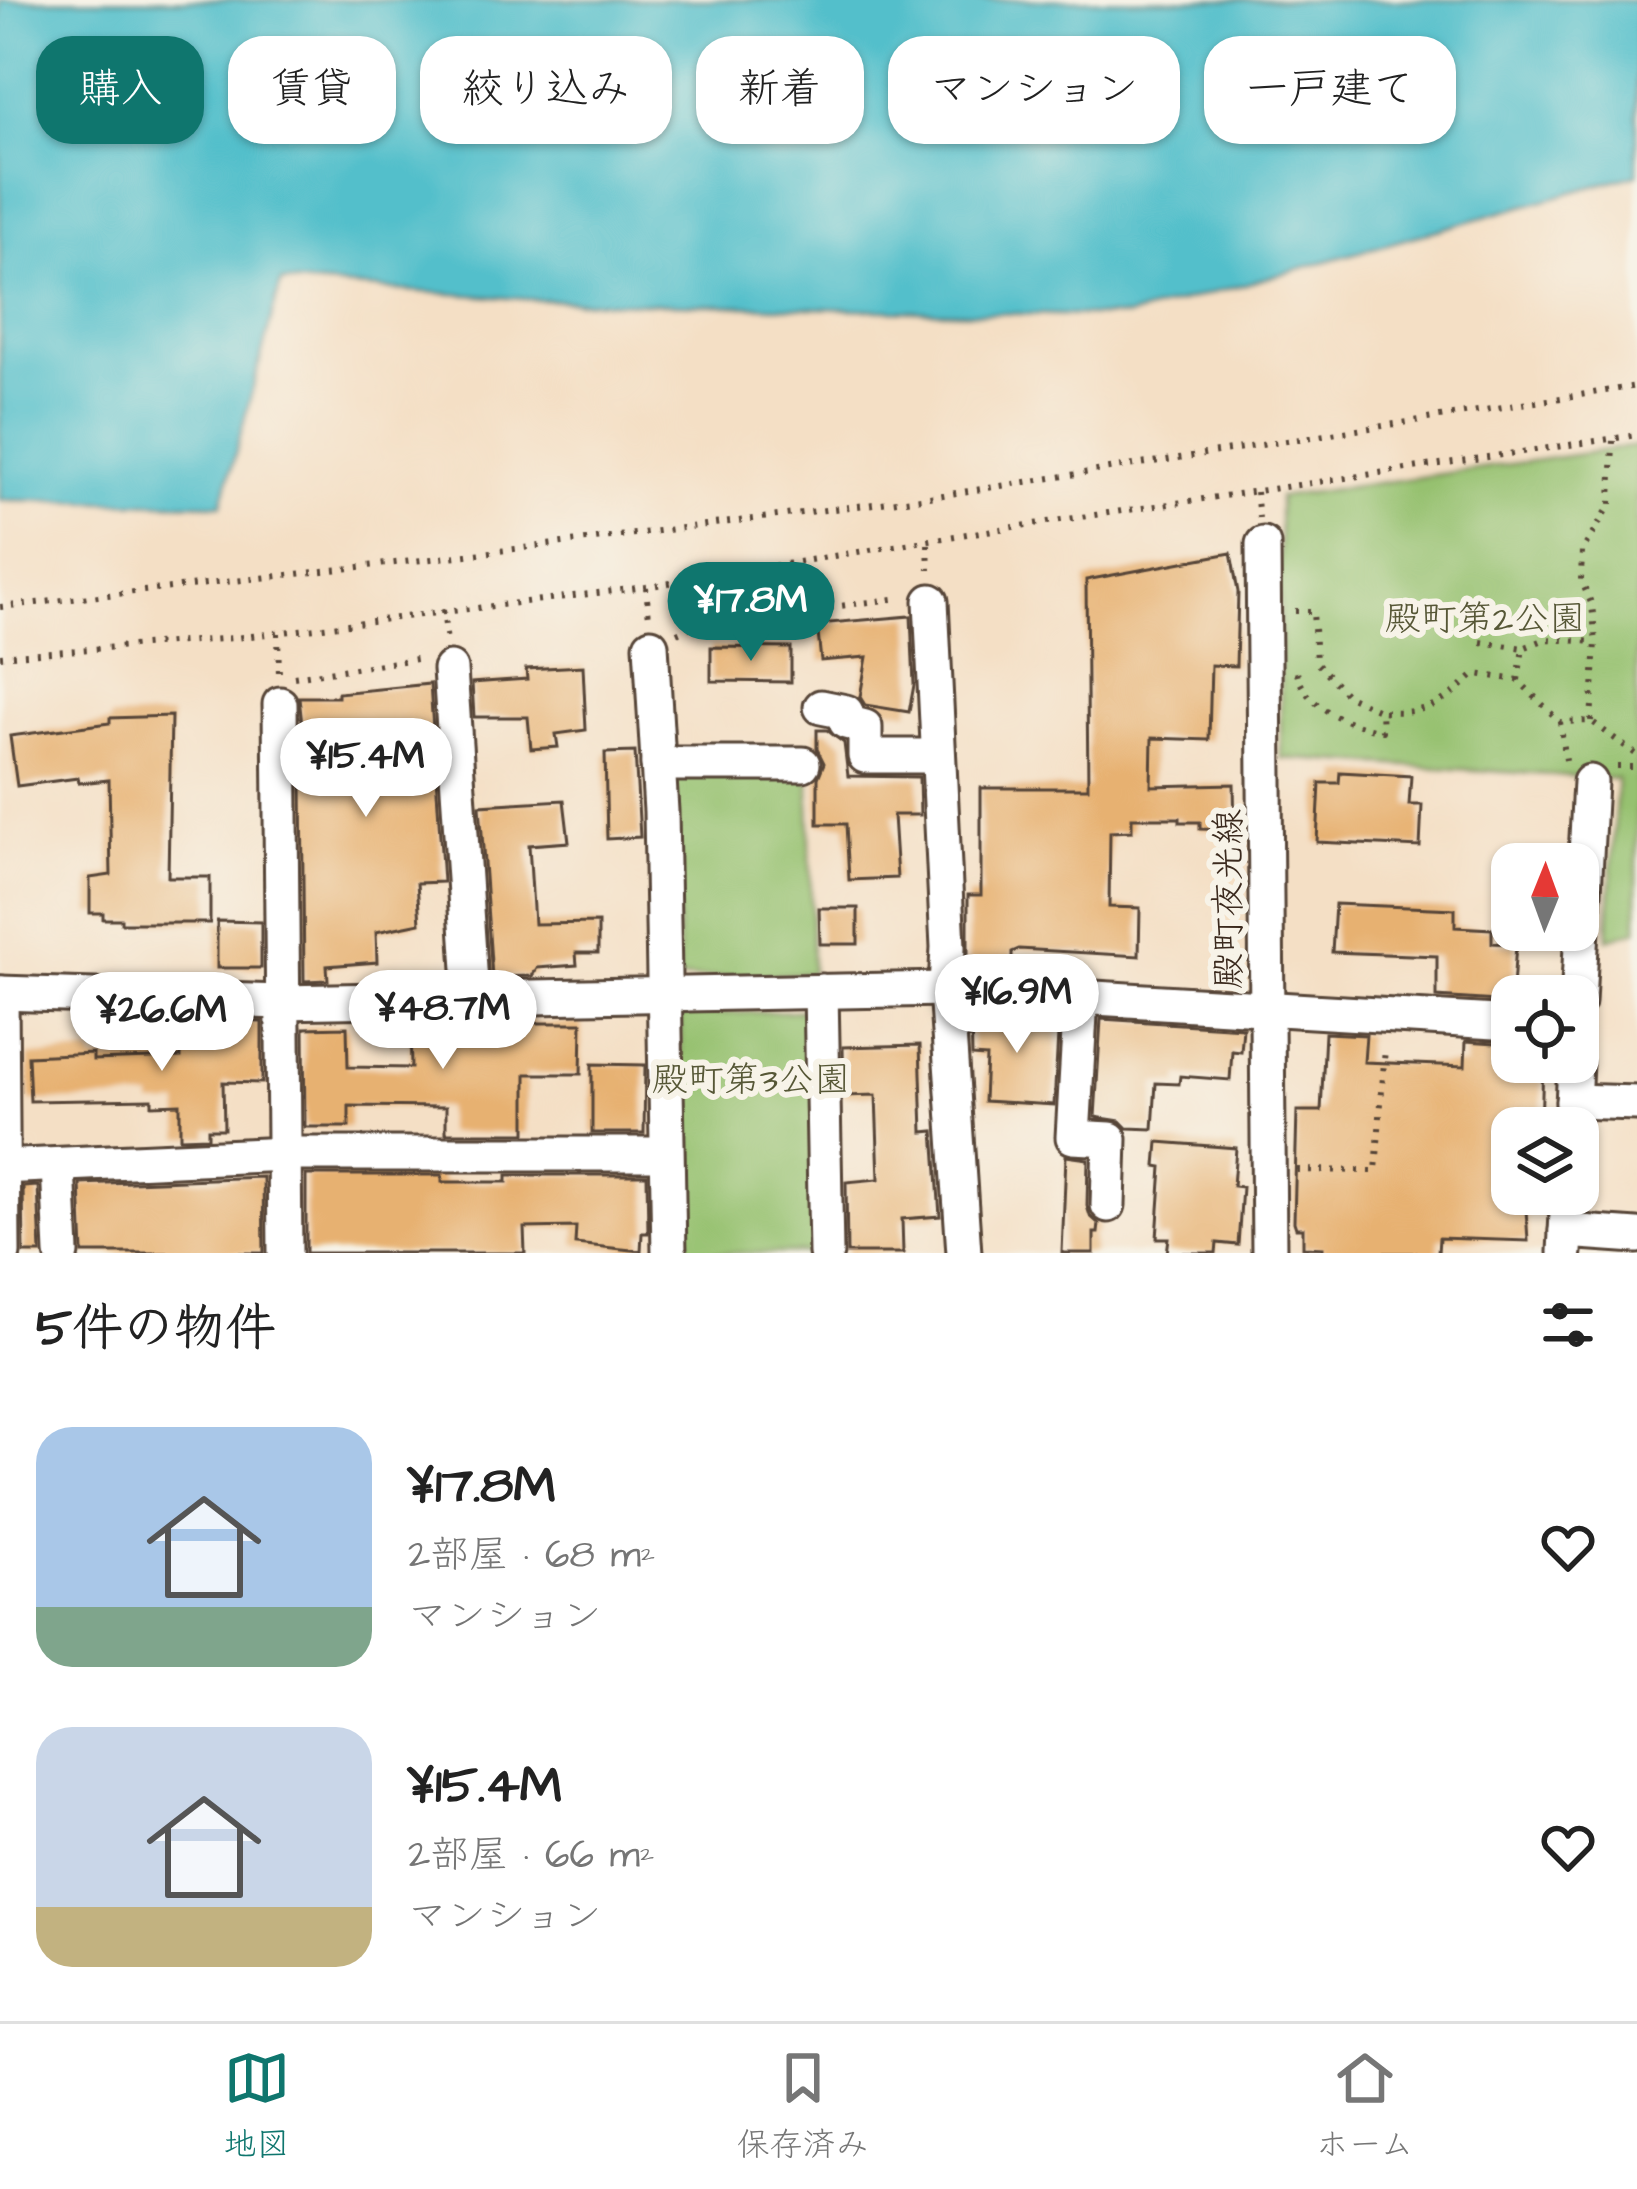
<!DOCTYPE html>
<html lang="ja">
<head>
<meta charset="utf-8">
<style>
	:root { --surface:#fff; --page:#f6f6f6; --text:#222; --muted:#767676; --line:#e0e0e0; --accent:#0f766e }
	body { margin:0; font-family:"Architects Daughter","Klee One",sans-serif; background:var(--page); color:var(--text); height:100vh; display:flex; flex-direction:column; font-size:45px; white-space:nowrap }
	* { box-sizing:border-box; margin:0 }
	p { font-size:39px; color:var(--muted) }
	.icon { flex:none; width:66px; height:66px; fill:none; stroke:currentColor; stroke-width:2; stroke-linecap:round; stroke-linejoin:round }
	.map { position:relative; height:1253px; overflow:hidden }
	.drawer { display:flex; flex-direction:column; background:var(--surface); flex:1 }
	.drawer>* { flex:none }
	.top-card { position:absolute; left:36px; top:36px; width:1566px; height:108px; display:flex; gap:24px }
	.needle { width:78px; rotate:1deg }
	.fabs { position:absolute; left:1491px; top:843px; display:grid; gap:24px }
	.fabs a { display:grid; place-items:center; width:108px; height:108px; border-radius:24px; background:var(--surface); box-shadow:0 3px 9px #0004; font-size:60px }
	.price { position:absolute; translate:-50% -102px; padding:0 27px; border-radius:42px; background:#fff; color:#222; font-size:39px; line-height:78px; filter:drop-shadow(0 3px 6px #0008) }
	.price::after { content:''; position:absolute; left:50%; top:72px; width:36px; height:27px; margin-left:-18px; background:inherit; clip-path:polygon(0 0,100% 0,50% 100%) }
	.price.on { background:var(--accent); color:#fff }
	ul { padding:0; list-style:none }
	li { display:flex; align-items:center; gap:36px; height:300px; padding:0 36px }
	li span { display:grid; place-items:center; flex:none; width:336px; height:240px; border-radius:36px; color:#555 }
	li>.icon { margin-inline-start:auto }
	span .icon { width:144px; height:144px; fill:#fffc; stroke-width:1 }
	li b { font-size:51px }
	h2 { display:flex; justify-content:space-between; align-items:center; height:144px; padding:0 36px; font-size:51px }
	.pill { padding:0 42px; border-radius:36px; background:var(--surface); box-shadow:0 3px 9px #0004; font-size:42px; line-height:108px }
	.pill.on { background:var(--accent); color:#fff }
	.tab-bar { display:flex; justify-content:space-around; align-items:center; height:168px; border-top:3px solid var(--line); background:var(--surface); font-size:33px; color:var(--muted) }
	.tab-bar a { display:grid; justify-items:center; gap:6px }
	.tab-bar .on { color:var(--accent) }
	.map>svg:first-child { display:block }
</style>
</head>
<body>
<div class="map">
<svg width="1637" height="1253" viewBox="0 0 1637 1253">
	<rect width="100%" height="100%" fill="#f7f3e8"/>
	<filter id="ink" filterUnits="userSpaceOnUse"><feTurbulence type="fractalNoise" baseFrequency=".00833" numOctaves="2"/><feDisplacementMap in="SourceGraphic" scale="24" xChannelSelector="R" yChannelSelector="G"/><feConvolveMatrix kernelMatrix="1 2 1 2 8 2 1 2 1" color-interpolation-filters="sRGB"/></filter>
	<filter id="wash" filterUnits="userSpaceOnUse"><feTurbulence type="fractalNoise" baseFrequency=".004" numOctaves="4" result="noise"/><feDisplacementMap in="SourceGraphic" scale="48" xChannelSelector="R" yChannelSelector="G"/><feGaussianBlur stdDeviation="2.7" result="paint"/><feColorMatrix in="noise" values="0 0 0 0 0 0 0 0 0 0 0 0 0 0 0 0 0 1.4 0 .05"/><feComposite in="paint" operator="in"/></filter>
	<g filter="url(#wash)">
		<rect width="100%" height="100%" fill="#f4dfc5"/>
		<g fill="#96c16f" stroke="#687646" stroke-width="3">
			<polygon points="1637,446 1637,930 1608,939 1617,779 1281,758 1279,497"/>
			<polygon points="674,772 809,777 812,973 679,979"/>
			<polygon points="817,1010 815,1253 687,1253 680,1015"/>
		</g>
		<polygon fill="#52bfcb" stroke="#467474" stroke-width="3" points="0,0 1637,0 1637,174 1127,317 538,300 281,282 222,504 0,500"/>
		<g id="blocks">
			<g fill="#e7b171">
				<polygon points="1231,553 1238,592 1236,666 1211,665 1209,740 1152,738 1151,786 1234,784 1235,830 1200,829 1200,822 1180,822 1180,818 1132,818 1132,831 1110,832 1109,907 1140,908 1139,956 1019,949 1012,952 1012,964 968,964 968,895 981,895 981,788 1088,788 1086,580"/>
				<polygon points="911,616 914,685 909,712 865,705 860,697 867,657 821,661 817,624"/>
				<polygon points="711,647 791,648 791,682 711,681"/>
				<polygon points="583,666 586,730 556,734 558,747 531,749 528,717 474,717 472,683 527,679 526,669"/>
				<polygon points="430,684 443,882 417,883 420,923 376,932 377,962 327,966 328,980 304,981 302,780 308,780 299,697 338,697 338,693"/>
				<polygon points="171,716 168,877 210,877 210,923 121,923 121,919 103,919 103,913 90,913 90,878 111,875 109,780 79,783 78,778 17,786 10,736 110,723 110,718"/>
				<polygon points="817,730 827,730 844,743 848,776 919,777 920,815 893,815 897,878 849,880 846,824 818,824 818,778 824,763 817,749"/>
				<polygon points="635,752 640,837 607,839 605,753"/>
				<polygon points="1340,772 1411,776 1409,805 1422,805 1420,847 1317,842 1320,783 1339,783"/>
				<polygon points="564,800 569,842 529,845 534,924 598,923 598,953 576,953 577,965 537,968 532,976 492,977 480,805"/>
				<polygon points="1335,904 1455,909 1455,927 1492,929 1492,943 1516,944 1512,1002 1437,997 1437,956 1332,952"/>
				<polygon points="819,908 858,908 858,944 820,944"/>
				<polygon points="217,921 261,922 261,968 217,968"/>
				<polygon points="971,1012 1059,1017 1054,1105 984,1101 986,1057 972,1056"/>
				<polygon points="532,1018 532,1023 582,1023 581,1074 526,1074 526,1133 446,1133 446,1107 349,1106 349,1127 305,1127 304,1028 347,1027 348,1067 411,1068 410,1021"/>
				<polygon points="1101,1019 1243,1028 1241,1052 1232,1051 1230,1080 1180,1076 1179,1084 1156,1083 1153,1129 1127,1128 1120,1121 1095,1117"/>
				<polygon points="182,1020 262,1022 262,1083 223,1082 224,1129 208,1129 208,1137 180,1138 180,1104 152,1105 152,1099 30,1101 28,1056 93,1053 93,1060 181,1057"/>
				<polygon points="1325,1033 1366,1035 1364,1062 1465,1066 1466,1041 1510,1044 1512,1062 1543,1062 1541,1128 1512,1128 1512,1194 1525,1194 1528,1241 1439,1238 1438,1253 1323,1253 1323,1248 1303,1247 1303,1228 1296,1228 1294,1222 1297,1111 1321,1111"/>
				<polygon points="920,1045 923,1132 934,1131 940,1216 902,1219 903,1253 847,1253 846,1182 879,1179 876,1095 844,1096 843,1047"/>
				<polygon points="592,1064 645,1065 644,1133 592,1133"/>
				<polygon points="1158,1142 1236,1148 1233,1186 1242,1187 1238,1245 1217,1243 1216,1253 1167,1253 1169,1238 1157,1238 1162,1167 1156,1166"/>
				<polygon points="1066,1156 1088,1159 1087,1206 1090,1216 1099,1224 1098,1233 1094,1233 1094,1253 1062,1253"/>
				<polygon points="306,1175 442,1175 442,1182 507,1182 507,1175 647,1175 648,1233 642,1233 641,1251 575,1244 576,1227 524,1228 525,1253 306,1253"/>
				<polygon points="263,1177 264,1253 83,1253 80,1184"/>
				<polygon points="38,1186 41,1253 24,1253 23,1187"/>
			</g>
		</g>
	</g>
	<g filter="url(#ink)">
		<use href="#blocks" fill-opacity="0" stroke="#574537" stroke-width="3"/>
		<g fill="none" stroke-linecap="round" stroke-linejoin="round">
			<defs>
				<g id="minor">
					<polyline points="1263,544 1269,1253"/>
					<polyline points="931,601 948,947 946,989 964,1253"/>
					<polyline points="651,645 661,811 669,1253"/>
					<polyline points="450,669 472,999"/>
					<polyline points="280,704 285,1253"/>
					<polyline points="821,707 846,712 846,722 865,727 865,756 937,756"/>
					<polyline points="658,764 803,764"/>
					<polyline points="821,991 826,1253"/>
					<polyline points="0,993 282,1002 946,989 1512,1023"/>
					<polyline points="1,993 3,1253"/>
					<polyline points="1081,997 1073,1137 1110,1139 1108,1205"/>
					<polyline points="1578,1002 1590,782"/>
					<polyline points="1573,1101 1637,1103"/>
					<polyline points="1572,1128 1575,1062"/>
					<polyline points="58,1165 62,1253"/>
					<polyline points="0,1167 287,1154 666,1154"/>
					<polyline points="1566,1231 1637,1236"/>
					<polyline points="1565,1252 1568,1194"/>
				</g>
			</defs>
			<use href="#minor" stroke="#574537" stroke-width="39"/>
			<g stroke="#574537" stroke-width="6" stroke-dasharray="3 9" stroke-linecap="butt">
				<polyline points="1256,492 1259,518"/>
				<polyline points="928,544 929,570"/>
				<polyline points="646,587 649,618"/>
				<polyline points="0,607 467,555 937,496 1637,386"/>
				<polyline points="443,610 447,642"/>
				<polyline points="1295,611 1313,611 1316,662 1348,696 1381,711"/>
				<polyline points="278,633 279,677"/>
				<polyline points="677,633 696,625 900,598"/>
				<polyline points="1481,642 1523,648"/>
				<polyline points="0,656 235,638 646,587 973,533 1637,435"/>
				<path d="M 1297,672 C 1305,709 1349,724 1382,731 L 1381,711 C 1428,715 1441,704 1476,674 L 1518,680 L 1560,722 L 1591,721 L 1637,755"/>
				<polyline points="294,677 423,658"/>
				<polyline points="1518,680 1523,648 1546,639 1596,642"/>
				<polyline points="1591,721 1596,642 1592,605 1581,580 1582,551 1611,504 1613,439"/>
				<polyline points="1560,722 1566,760"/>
				<polyline points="1617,767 1637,767"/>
				<polyline points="1297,1170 1376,1171 1385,1048"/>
			</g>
			<use href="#minor" stroke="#fff" stroke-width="33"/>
		</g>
	</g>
	<g text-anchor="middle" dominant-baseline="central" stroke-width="12" stroke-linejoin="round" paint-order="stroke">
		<g font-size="36" fill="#565736" stroke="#f7f3e8">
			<text x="1485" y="619">殿町第2公園</text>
			<text x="751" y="1080">殿町第3公園</text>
		</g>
		<g font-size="36" fill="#3b2a1e" stroke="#f7f3e8">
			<text transform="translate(1229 899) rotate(-90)">殿町夜光線</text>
		</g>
	</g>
</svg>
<div class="fabs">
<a><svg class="needle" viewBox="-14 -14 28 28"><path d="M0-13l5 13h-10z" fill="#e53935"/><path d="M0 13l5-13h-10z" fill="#767676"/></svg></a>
<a><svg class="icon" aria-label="locate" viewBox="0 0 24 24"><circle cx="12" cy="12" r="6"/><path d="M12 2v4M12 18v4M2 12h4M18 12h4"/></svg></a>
<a><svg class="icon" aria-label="layers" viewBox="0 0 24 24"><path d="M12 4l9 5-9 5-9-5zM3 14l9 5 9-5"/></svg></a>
</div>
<b class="price on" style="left:751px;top:664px">¥17.8M</b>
<b class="price" style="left:366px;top:820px">¥15.4M</b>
<b class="price" style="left:1017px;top:1056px">¥16.9M</b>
<b class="price" style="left:443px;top:1072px">¥48.7M</b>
<b class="price" style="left:162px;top:1074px">¥26.6M</b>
<div class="top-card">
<a class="pill on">購入</a>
<a class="pill">賃貸</a>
<a class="pill">絞り込み</a>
<a class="pill">新着</a>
<a class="pill">マンション</a>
<a class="pill">一戸建て</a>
</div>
</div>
<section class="drawer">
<h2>5件の物件<svg class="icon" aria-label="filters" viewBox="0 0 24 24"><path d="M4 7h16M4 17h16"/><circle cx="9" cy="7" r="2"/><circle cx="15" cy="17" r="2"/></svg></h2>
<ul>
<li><span style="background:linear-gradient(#a9c7e8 75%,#7fa58c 0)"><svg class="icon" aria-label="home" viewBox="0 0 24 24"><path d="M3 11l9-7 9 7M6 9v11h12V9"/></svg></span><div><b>¥17.8M</b><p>2部屋 · 68 m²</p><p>マンション</p></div><svg class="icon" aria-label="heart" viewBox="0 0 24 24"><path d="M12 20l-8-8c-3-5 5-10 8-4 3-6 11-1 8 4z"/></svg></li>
<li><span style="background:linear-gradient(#c9d6e8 75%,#c2b280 0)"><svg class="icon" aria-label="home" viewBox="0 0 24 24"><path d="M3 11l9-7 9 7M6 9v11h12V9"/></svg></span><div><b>¥15.4M</b><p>2部屋 · 66 m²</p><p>マンション</p></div><svg class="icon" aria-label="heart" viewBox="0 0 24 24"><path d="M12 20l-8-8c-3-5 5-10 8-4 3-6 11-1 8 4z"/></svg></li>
</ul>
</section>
<nav class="tab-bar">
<a class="on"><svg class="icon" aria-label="map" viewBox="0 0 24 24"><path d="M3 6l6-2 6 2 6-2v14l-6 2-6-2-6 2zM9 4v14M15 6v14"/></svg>地図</a>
<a><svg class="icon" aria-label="saved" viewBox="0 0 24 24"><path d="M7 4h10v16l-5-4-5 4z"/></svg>保存済み</a>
<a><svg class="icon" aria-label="home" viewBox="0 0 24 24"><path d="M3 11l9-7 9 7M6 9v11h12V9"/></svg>ホーム</a>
</nav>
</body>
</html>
